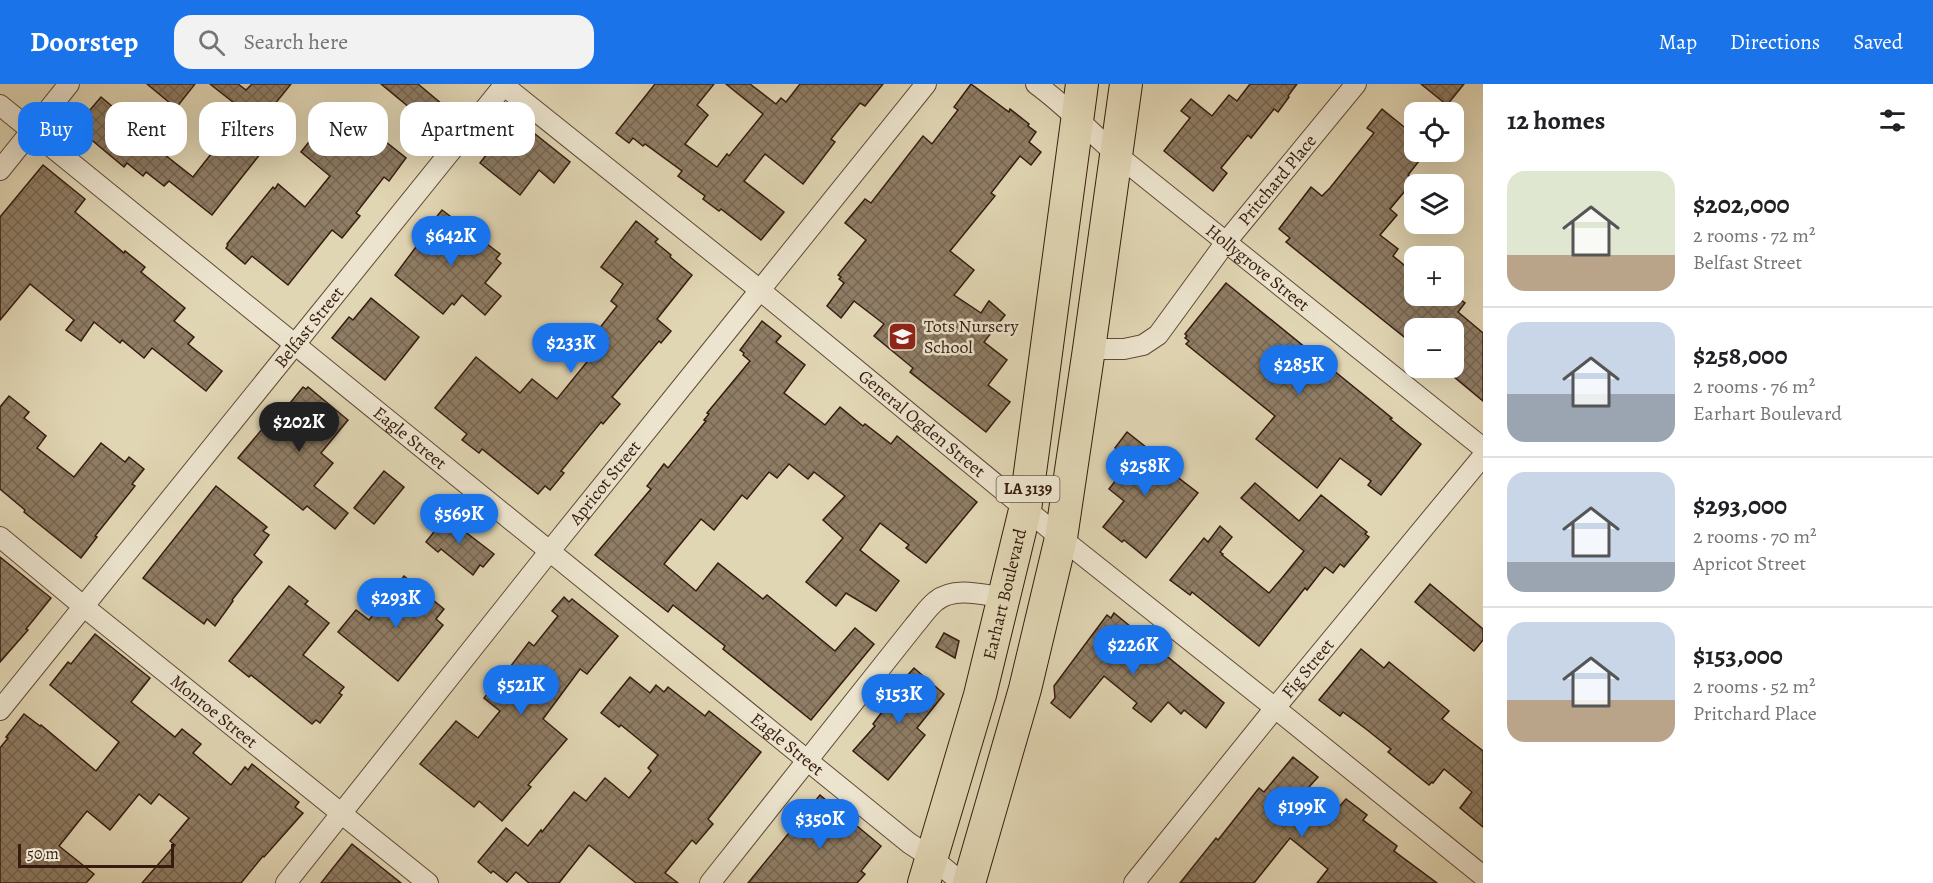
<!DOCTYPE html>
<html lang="en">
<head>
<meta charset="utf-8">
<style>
	:root { --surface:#fff; --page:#f2f2f2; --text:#202124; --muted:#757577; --line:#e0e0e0; --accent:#1a73e8 }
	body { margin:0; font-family:Alegreya,serif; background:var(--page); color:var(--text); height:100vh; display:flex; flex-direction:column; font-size:22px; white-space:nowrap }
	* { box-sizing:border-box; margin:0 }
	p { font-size:20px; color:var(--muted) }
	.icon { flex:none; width:33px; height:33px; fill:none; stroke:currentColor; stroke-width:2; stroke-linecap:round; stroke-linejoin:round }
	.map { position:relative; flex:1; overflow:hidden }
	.side { display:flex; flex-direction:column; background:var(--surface); width:450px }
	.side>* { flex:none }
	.top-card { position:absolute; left:18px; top:18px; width:570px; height:54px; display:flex; gap:12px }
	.tools { position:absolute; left:1404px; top:18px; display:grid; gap:12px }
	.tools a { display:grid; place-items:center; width:60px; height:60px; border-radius:12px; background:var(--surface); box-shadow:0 6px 24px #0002; font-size:30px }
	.scale { position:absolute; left:18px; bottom:15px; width:156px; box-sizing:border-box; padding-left:6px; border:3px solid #361c0f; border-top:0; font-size:16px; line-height:21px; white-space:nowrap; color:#361c0f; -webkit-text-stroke:4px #ece4ce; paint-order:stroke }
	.price { position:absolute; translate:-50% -51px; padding:0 14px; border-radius:21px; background:var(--accent); color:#fff; font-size:20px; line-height:39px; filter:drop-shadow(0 2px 3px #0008) }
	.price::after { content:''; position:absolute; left:50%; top:36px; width:18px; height:14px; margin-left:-9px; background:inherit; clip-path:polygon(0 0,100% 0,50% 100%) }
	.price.selected { background:#222; color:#fff }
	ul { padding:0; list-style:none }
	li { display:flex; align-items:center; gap:18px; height:150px; padding:0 24px }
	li+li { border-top:2px solid var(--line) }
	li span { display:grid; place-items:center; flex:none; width:168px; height:120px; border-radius:18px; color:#555 }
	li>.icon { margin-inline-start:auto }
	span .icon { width:72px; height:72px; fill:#fffc; stroke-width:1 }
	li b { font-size:26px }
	h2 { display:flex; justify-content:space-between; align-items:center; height:72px; padding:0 24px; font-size:26px }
	.tag { padding:0 21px; border-radius:18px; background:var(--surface); box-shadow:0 6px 24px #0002; font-size:21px; line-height:54px }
	.tag.selected { background:var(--accent); color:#fff }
	header { display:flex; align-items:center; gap:36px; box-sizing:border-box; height:84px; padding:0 30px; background:var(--accent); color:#fff }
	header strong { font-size:28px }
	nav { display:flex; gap:33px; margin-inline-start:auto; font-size:21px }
	.search { width:420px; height:54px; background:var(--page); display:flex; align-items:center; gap:15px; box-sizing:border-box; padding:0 21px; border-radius:18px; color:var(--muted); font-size:22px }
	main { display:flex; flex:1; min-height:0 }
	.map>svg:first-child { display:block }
</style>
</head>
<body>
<header>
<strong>Doorstep</strong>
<div class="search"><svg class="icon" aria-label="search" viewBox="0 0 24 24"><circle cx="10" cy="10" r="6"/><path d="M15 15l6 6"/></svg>Search here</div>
<nav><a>Map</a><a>Directions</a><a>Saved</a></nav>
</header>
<main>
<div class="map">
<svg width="1483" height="799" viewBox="0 0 1483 799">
	<defs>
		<pattern id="building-cross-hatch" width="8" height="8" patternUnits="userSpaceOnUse" patternTransform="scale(1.5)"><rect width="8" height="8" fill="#8f7d65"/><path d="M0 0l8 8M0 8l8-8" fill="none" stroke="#766652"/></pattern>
	</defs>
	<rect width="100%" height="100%" fill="#e1d6b4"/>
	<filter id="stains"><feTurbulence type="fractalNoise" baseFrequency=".00333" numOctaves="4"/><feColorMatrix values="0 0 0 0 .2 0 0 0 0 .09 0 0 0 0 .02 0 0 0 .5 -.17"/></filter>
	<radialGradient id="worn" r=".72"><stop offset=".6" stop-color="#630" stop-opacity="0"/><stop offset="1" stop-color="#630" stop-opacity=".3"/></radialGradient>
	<g fill="url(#building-cross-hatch)" stroke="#361c0f" stroke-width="1.5">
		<polygon points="147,0 195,0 176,24"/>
		<polygon points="210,0 238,0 246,6 252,0 291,0 261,37 272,46 267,52 272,55 212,131 169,97 164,102 146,88 143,92 127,79 124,83 81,47 78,40 101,13 144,49 141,52 193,93 230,46 228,45 243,26"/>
		<polygon points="381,0 418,0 442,20 427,38"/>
		<polygon points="655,0 714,0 697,21 708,31 685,60 717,83 727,70 729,72 763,30 726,0 750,0 776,20 781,14 786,18 800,0 883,0 865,22 860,19 831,55 835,58 803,100 765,70 744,97 784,128 761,156 721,125 719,127 703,115 705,112 678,92 682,87 645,60 643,62 633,54 629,59 616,49"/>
		<polygon points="971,0 1009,28 1010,25 1029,40 1028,42 1036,48 1029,58 1041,68 1031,81 1020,72 991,109 995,112 950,167 974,186 954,211 981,229 989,217 1005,231 984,258 1007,276 988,301 1010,318 986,348 910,288 913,284 874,252 884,240 854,217 841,234 827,222 844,199 839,195 841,193 838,191 866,156 845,139 865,115 871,119 923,52 932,60 958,26 954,23"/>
		<polygon points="1250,0 1297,0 1288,12 1289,13 1278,28 1274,25 1251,54 1248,51 1221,84 1227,89 1213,107 1164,67 1190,34 1181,27 1191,15 1212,32 1229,11 1237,17"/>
		<polygon points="1421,0 1464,0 1447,21"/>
		<polygon points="337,23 346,30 348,28 406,74 389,97 384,93 356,129 360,132 342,154 332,146 288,201 252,172 245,180 226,164 228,161 227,160 273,103 275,105 278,100 305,123 330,92 301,68"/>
		<polygon points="1382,25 1414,51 1414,68 1426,68 1408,91 1414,96 1390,125 1397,131 1380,151 1398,165 1393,172 1414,189 1414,212 1455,212 1465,219 1458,228 1483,249 1483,317 1454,293 1454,244 1414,244 1414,261 1286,158 1290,154 1279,145 1311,103 1322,112 1330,104 1374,49 1367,44"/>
		<polygon points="515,34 570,78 554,99 539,86 520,111 480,79"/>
		<polygon points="43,81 85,115 75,128 124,169 125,167 145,183 141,188 185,224 174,237 194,253 188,260 222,287 206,307 152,264 144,274 122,256 120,259 94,238 81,257 66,246 74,236 30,200 0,236 0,133"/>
		<polygon points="442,126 500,170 496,175 501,179 485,199 501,212 485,231 462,211 454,221 452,219 443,230 395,191 428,147 426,146"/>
		<polygon points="636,137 658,155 655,158 671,171 670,173 692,191 657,235 671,247 661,259 659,257 612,313 620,320 603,340 601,338 561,387 564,389 550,406 545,402 538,410 482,365 479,369 462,356 467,350 435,324 476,273 520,309 532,295 557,315 591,273 587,269 599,254 595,250 617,222 611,217 623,200 601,183"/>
		<polygon points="1226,199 1392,334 1390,335 1421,360 1381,411 1368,401 1371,397 1340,374 1317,404 1256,355 1275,332 1186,260 1189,257 1185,254 1187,252 1185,250"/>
		<polygon points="371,214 419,253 385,296 332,254 349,233 353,236"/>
		<polygon points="762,237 781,252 776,258 805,281 784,309 825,341 840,323 863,342 865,340 891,360 897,352 977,418 926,479 906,464 909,461 880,439 860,466 899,497 876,527 846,509 836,522 806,498 843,454 823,436 845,412 814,388 808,395 789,380 777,394 769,388 747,415 742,411 714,446 701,435 664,480 696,507 718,479 763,515 767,511 835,567 855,544 874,560 811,636 723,565 725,562 673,521 668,528 595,471 651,405 647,402 664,380 668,384 706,337 704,336 709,330 707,329 750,277 743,271 744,269 740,266"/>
		<polygon points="303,303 306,305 308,303 348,336 321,369 333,379 314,402 348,429 335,445 307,422 303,426 238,374 274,331 278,334"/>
		<polygon points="9,312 29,328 24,334 46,352 37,364 74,393 101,359 125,378 129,373 144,385 132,400 135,402 95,452 97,453 81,474 24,428 25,426 0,405 0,323"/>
		<polygon points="1127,348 1156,371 1154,375 1198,409 1146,474 1124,456 1122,458 1103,443 1124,417 1109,405 1121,390 1112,383 1122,370 1115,364"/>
		<polygon points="384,387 404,403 374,440 354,424"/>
		<polygon points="1255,399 1299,437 1321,411 1367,448 1365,450 1369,453 1344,483 1340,480 1333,489 1325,483 1307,506 1305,504 1259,562 1192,508 1190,511 1170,496 1204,454 1208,458 1220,442 1232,453 1220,468 1223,470 1222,471 1269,509 1282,494 1304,467 1241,414"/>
		<polygon points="216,402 267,443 263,447 269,451 254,471 262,478 232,516 233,517 215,542 207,535 204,540 143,494"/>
		<polygon points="449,429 461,439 459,443 494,470 483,483 480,481 473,491 441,465 438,468 426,458"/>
		<polygon points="0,473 51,514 26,545 28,546 0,578"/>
		<polygon points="404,492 444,525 436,535 443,541 398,597 338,548 356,526 369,536"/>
		<polygon points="1430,500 1483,545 1483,556 1474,567 1415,518"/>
		<polygon points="289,502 308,517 305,520 329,539 303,571 344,603 339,609 342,611 320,639 316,636 312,640 251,591 249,593 229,577"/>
		<polygon points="564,513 569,518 572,515 618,552 587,590 580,585 543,635 567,655 528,701 531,703 502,737 479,717 474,723 420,680 456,637 478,654 500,627 484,614 496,598 498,599 529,558 534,562 558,532 552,527"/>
		<polygon points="1114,529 1224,619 1206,644 1184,626 1181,630 1168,618 1151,638 1133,624 1137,619 1104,592 1070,634 1051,619 1055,614 1054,602 1107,531 1111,534"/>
		<polygon points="944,549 959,557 955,574 936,563"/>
		<polygon points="95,550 150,594 131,618 175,653 182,645 201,660 193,669 231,701 245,683 248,686 252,680 299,718 295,723 303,729 264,773 263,772 241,799 142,799 175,761 170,757 189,734 159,710 151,720 139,710 110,746 87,727 59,762 94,790 86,799 0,799 0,664 8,654 6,653 24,630 40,642 41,641 96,687 119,658 50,601 68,578 71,580"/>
		<polygon points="1361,565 1384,584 1389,578 1449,627 1442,635 1483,667 1483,743 1460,724 1472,708 1444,685 1433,699 1432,698 1429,701 1388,668 1391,665 1366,645 1343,628 1340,632 1319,616"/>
		<polygon points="914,584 944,610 917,644 925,651 888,696 853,667 875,642 873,640 899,605 897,603"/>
		<polygon points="630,593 650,609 656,601 664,608 668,603 705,632 709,627 761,668 708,735 713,740 696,760 692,756 665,789 678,799 636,799 589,761 559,799 529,799 516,788 507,798 493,787 491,789 478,778 506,744 528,762 541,746 542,748 574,708 586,717 605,694 629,714 651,687 648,684 658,671 621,641 619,643 601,629"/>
		<polygon points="1293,673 1318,693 1309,703 1337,725 1346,715 1367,731 1363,736 1397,762 1394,767 1437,799 1317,799 1328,785 1290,754 1254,799 1180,799 1216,754 1218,756 1259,704 1264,708"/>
		<polygon points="820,711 881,762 861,787 865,790 857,799 748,799"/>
		<polygon points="352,760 401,799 321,799"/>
	</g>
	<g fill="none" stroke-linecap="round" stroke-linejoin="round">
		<defs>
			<g id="minor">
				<path id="s1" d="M 502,0 L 761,207 L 1061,454 L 1275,624 L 1483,792"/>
				<path id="s2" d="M 1036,0 C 1065,21 1089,47 1116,70 L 1483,364"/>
				<path id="s3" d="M 0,21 L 909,759 L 932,774 L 962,799"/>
				<polyline points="0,86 69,0"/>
				<path id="s4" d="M 1089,265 L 1124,265 L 1143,261 L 1158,251 L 1226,158 L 1356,0"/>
				<path id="s5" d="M 0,453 L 83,522 L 428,799"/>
				<path id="s6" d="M 0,626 L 505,0"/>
				<path id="s7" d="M 286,799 L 549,468 L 926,0"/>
				<path d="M 710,799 L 914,542 C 921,534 928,523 936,517 C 955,502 983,511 1005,514"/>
				<path id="s8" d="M 1134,799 L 1275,624 L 1483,372"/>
			</g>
			<g id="primary">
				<path id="s9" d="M 924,799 L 980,611 L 1025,426 L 1082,0"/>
				<polyline points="969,799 1025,605 1061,454 1089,265 1126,0"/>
			</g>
		</defs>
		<use href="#minor" stroke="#614a38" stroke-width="22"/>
		<use href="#primary" stroke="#361c0f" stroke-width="34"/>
		<use href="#minor" stroke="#ece4ce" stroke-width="20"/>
		<use href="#primary" stroke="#e1d6b4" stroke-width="32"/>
	</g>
	<defs>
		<symbol id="school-square" viewBox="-11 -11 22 22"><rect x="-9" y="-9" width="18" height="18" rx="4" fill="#8f2418" stroke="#ece4ce"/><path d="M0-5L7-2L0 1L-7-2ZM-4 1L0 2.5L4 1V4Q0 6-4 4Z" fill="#fff"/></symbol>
	</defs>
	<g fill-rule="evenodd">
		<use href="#school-square" x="886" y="236" width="33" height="33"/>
	</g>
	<g text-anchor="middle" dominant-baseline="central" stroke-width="5" stroke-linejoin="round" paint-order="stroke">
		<rect fill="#ece4ce" stroke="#6d5848" stroke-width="1.5" x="996.5" y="392" width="63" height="26" rx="4.5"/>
		<g font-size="16" font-weight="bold" fill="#361c0f">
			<text x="1028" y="405">LA 3139</text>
		</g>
		<g font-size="18" fill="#361c0f" stroke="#ece4ce">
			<text stroke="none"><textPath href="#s4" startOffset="268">Pritchard Place</textPath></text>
			<text stroke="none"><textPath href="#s2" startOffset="288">Hollygrove Street</textPath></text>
			<text stroke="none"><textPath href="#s6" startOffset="492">Belfast Street</textPath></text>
			<text stroke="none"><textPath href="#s1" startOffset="540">General Ogden Street</textPath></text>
			<text stroke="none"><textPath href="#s3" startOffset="528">Eagle Street</textPath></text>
			<text stroke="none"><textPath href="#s7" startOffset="512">Apricot Street</textPath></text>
			<text stroke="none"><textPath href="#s9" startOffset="300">Earhart Boulevard</textPath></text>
			<text stroke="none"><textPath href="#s8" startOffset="276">Fig Street</textPath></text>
			<text stroke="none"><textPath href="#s5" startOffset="276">Monroe Street</textPath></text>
			<text stroke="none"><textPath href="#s3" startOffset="1014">Eagle Street</textPath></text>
		</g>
		<g font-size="18" fill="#361c0f" stroke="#ece4ce" text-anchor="start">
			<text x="924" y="242">Tots Nursery<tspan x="924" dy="21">School</tspan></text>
		</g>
	</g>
	<rect width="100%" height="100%" filter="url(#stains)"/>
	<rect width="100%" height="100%" fill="url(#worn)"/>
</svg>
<div class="tools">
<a><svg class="icon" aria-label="locate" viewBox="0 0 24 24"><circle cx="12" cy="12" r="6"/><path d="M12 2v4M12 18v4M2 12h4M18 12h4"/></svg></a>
<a><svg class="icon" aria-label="layers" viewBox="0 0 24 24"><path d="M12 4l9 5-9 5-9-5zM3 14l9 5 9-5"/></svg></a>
<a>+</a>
<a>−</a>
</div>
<div class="scale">50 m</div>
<b class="price" style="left:451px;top:183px">$642K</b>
<b class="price" style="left:571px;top:290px">$233K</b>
<b class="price" style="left:1299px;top:312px">$285K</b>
<b class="price selected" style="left:299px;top:369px">$202K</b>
<b class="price" style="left:1145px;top:413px">$258K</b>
<b class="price" style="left:459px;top:461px">$569K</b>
<b class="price" style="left:396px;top:545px">$293K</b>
<b class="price" style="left:1133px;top:592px">$226K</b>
<b class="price" style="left:521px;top:632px">$521K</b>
<b class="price" style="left:899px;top:641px">$153K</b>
<b class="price" style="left:1302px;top:754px">$199K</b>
<b class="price" style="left:820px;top:766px">$350K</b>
<div class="top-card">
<a class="tag selected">Buy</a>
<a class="tag">Rent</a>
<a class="tag">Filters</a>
<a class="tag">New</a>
<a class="tag">Apartment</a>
</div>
</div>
<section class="side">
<h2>12 homes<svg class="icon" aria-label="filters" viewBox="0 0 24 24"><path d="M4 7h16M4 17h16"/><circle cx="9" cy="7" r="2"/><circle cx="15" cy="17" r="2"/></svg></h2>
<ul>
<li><span style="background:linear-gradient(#dfe7d0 70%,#b9a48a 0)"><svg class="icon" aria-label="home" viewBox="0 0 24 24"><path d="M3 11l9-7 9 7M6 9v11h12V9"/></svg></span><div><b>$202,000</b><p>2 rooms · 72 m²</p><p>Belfast Street</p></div></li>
<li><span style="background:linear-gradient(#c9d6e8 60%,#9aa5b1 0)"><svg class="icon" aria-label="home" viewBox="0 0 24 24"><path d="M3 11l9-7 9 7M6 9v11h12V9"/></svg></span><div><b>$258,000</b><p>2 rooms · 76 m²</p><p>Earhart Boulevard</p></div></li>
<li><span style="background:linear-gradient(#c9d6e8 75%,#9aa5b1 0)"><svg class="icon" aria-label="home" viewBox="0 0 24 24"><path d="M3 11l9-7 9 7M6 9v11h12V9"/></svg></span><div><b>$293,000</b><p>2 rooms · 70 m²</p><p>Apricot Street</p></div></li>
<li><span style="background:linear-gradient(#c9d6e8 65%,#b9a48a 0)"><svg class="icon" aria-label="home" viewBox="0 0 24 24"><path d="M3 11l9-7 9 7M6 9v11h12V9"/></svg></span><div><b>$153,000</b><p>2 rooms · 52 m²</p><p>Pritchard Place</p></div></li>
</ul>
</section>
</main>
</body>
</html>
